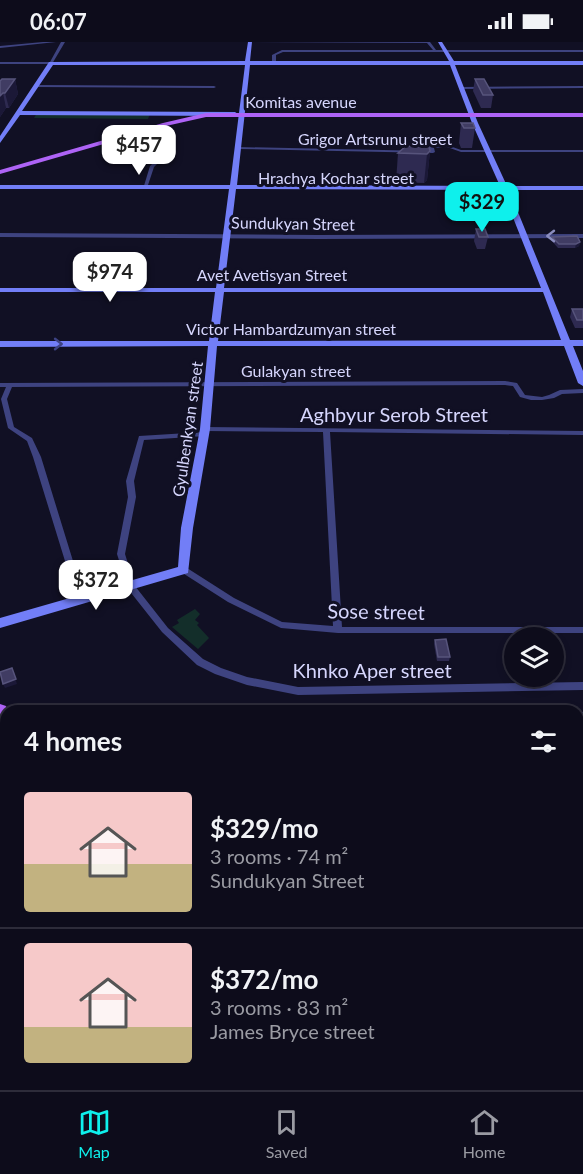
<!DOCTYPE html>
<html lang="en">
<head>
<meta charset="utf-8">
<style>
	:root { --surface:#0d0c1b; --page:#1b1a28; --text:#f1f3f6; --muted:#9a9ba3; --line:#2d2c3a; --accent:#0ef0ec }
	body { margin:0; font-family:Lato,sans-serif; background:var(--page); color:var(--text); height:100vh; display:flex; flex-direction:column; font-size:22px; white-space:nowrap }
	* { box-sizing:border-box; margin:0 }
	p { font-size:20px; color:var(--muted) }
	.icon { flex:none; width:33px; height:33px; fill:none; stroke:currentColor; stroke-width:2; stroke-linecap:round; stroke-linejoin:round }
	.map { position:relative; flex:1; overflow:hidden }
	.panel { position:absolute; left:0px; top:663px; width:584px; height:386px; display:flex; flex-direction:column; background:var(--surface); border-radius:18px 18px 0 0; box-shadow:0 3px 9px #0003,0 0 0 2px var(--line) }
	.panel>* { flex:none }
	.controls { position:absolute; left:504px; top:585px; display:grid; gap:12px }
	.controls a { display:grid; place-items:center; width:60px; height:60px; border-radius:50%; background:var(--surface); box-shadow:0 3px 9px #0003,0 0 0 2px var(--line); font-size:30px }
	.price { position:absolute; translate:-50% -51px; padding:0 14px; border-radius:12px; background:#fff; color:#222; font-size:20px; line-height:39px; filter:drop-shadow(0 2px 3px #0008) }
	.price::after { content:''; position:absolute; left:50%; top:36px; width:18px; height:14px; margin-left:-9px; background:inherit; clip-path:polygon(0 0,100% 0,50% 100%) }
	.price.current { background:var(--accent); color:#111 }
	ul { padding:0; list-style:none }
	li { display:flex; align-items:center; gap:18px; height:150px; padding:0 24px }
	li+li { border-top:2px solid var(--line) }
	li span { display:grid; place-items:center; flex:none; width:168px; height:120px; border-radius:6px; color:#555 }
	li>.icon { margin-inline-start:auto }
	span .icon { width:72px; height:72px; fill:#fffc; stroke-width:1 }
	li b { font-size:26px }
	h2 { display:flex; justify-content:space-between; align-items:center; height:72px; padding:0 24px; font-size:26px }
	.status { display:flex; justify-content:space-between; align-items:center; height:42px; padding:0 30px; background:var(--surface); direction:ltr }
	.status svg { height:16px; fill:currentColor }
	.tab-bar { display:flex; justify-content:space-around; align-items:center; height:84px; border-top:2px solid var(--line); background:var(--surface); font-size:16px; color:var(--muted) }
	.tab-bar a { display:grid; justify-items:center; gap:3px }
	.tab-bar .current { color:var(--accent) }
	.map>svg:first-child { display:block }
</style>
</head>
<body>
<div class="status"><b>06:07</b><svg viewBox="0 0 49 12"><path d="M0 12V9h3v3zM5 12V6h3v6zM10 12V3h3v9zM15 12V0h3v12zM26 1h20v11H26zM47 4h2v5h-2z"/></svg></div>
<div class="map">
<svg width="583" height="1048" viewBox="0 0 583 1048">
	<rect width="100%" height="100%" fill="#111024"/>
	<g fill="#132e2a">
		<polygon points="37,71 150,72 148,77 34,76"/>
		<polygon points="195,567 200,572 195,578 199,581 197,583 209,596 198,607 172,585 179,581 177,578"/>
		<polygon points="583,972 583,1048 572,1043 578,1042 578,989"/>
	</g>
	<g fill="none" stroke-linecap="round" stroke-linejoin="round">
		<g fill="#3e4380" fill-rule="evenodd">
			<polygon points="43,0 56,0 0,6 0,4"/>
			<polygon points="61,0 65,0 52,22 0,22 0,20 50,20"/>
			<polygon points="248,0 430,0 436,8 583,8 583,10 283,10 276,13 276,21 274,22 272,21 272,13 282,8 433,8 427,1"/>
			<polygon points="36,43 214,44 216,45 214,46 35,45"/>
			<polygon points="583,44 583,46 462,47 460,46 462,45"/>
			<polygon points="447,103 461,108 583,108 583,110 461,110 447,105 434,106 435,110 433,111 238,107 236,106 238,105 430,109 429,104"/>
			<polygon points="159,107 163,108 160,119 154,125 147,146 143,147 150,124 156,118"/>
			<polygon points="0,191 318,193 583,192 583,196 318,197 0,195"/>
			<polygon points="505,339 517,341 525,353 542,355 549,353 560,348 583,347 583,351 562,352 554,356 542,358 531,358 520,355 513,344 505,343 12,345 7,357 14,385 32,396 41,415 85,558 84,560 78,560 77,558 33,415 27,399 8,386 1,357 6,345 0,345 0,341"/>
			<polygon points="203,385 583,389 583,393 330,390 342,585 583,585 583,591 338,591 281,586 228,560 181,530 180,528 181,526 187,526 234,556 282,580 333,584 323,390 205,389 202,387"/>
			<polygon points="204,390 206,390 206,394 144,398 134,439 136,455 125,512 135,544 168,586 203,617 221,626 247,635 298,645 583,640 583,648 298,653 247,643 215,632 197,623 162,590 128,547 117,512 128,455 126,439 139,394"/>
		</g>
		<g fill="#727ef7" fill-rule="evenodd">
			<path d="M 248,0 L 252,0 L 250,19 L 449,19 L 438,0 L 442,0 L 454,19 L 583,19 L 583,23 L 455,23 L 478,81 L 507,144 L 583,144 L 583,148 L 509,148 L 570,298 L 583,298 L 583,304 L 573,304 L 583,329 L 583,344 L 578,341 L 564,304 L 217,304 L 210,387 L 193,486 L 188,531 L 0,586 L 0,576 L 178,525 L 181,486 L 200,387 L 208,304 L 0,305 L 0,299 L 209,299 L 215,250 L 0,250 L 0,246 L 216,246 L 229,147 L 0,147 L 0,143 L 230,143 L 245,23 L 53,23 L 22,69 L 235,70 L 238,72 L 235,74 L 20,73 L 0,101 L 0,94 L 49,20 L 245,19 ZM 250,23 L 450,23 L 472,81 L 500,144 L 237,143 ZM 236,147 L 502,148 L 541,246 L 224,246 ZM 224,250 L 543,250 L 561,298 L 218,299 Z"/>
			<polygon points="583,670 583,683 578,685 578,672"/>
			<polygon points="578,841 583,843 583,862 578,860"/>
			<polygon points="578,904 583,906 583,925 578,922"/>
		</g>
		<g fill="#ae63f6" fill-rule="evenodd">
			<polygon points="206,71 583,71 583,75 206,75 166,84 0,132 0,128 163,81"/>
			<polygon points="0,662 6,664 8,669 6,669 6,687 0,684"/>
			<polygon points="0,710 6,712 6,731 0,729"/>
			<polygon points="445,1042 473,1042 475,1048 448,1048"/>
			<polygon points="498,1042 526,1042 528,1048 501,1048"/>
		</g>
	</g>
	<g fill="#2e2a51">
		<polygon points="2,37 15,37 18,52 9,66 6,66 0,75"/>
		<polygon points="475,37 493,53 491,66 481,66 473,49"/>
		<polygon points="461,81 475,86 472,106 461,106 459,101"/>
		<polygon points="430,109 427,138 424,141 396,140 398,111"/>
		<polygon points="476,187 488,195 485,207 477,207 474,199"/>
		<polygon points="552,195 580,200 579,204 575,206 558,206 551,198"/>
		<polygon points="572,267 583,267 583,286 575,286 570,275"/>
		<polygon points="435,598 450,615 449,619 437,619 434,602"/>
		<polygon points="578,731 583,733 583,798 578,795"/>
	</g>
	<g fill="#1b1837">
		<polygon points="15,37 18,52 9,66 5,51"/>
		<polygon points="3,51 6,66 0,75 0,54"/>
		<polygon points="430,109 427,138 424,141 427,112"/>
		<polygon points="580,200 579,204 575,206 576,202"/>
		<polygon points="12,626 17,642 5,646 3,642"/>
	</g>
	<g fill="#403c63" stroke="#57547c" stroke-width="1.5">
		<polygon points="2,37 15,37 5,51 3,51 0,54 0,39"/>
		<polygon points="475,37 484,37 493,53 483,53"/>
		<polygon points="461,81 473,81 475,86 464,86"/>
		<polygon points="406,104 429,105 430,109 427,112 398,111"/>
		<polygon points="476,187 485,187 488,195 479,195"/>
		<polygon points="577,194 580,200 576,202 559,202 552,195"/>
		<polygon points="572,267 583,267 583,278 577,278"/>
		<polygon points="446,597 450,615 438,615 435,598"/>
		<polygon points="12,626 16,637 3,642 0,630"/>
		<polygon points="578,731 583,733 583,770 578,768 579,761 578,760"/>
	</g>
	<defs><path id="oneway-chevron" d="M-2-3.5L2.5 0L-2 3.5" fill="none" stroke-width="1.6" stroke-linecap="round" stroke-linejoin="round" transform="scale(1.5)"/></defs>
	<use stroke="#8a8cbe" href="#oneway-chevron" transform="translate(551 194) rotate(-180)"/>
	<use stroke="#3d4283" href="#oneway-chevron" transform="translate(58 302)"/>
	<g text-anchor="middle" dominant-baseline="central" stroke-width="6" stroke-linejoin="round" paint-order="stroke">
		<g font-size="16" fill="#d6d6fd" stroke="#111024">
			<text x="301" y="59">Komitas avenue</text>
			<text x="375" y="96">Grigor Artsrunu street</text>
			<text x="336" y="135">Hrachya Kochar street</text>
			<text transform="translate(293 181) rotate(1)">Sundukyan Street</text>
			<text x="272" y="232">Avet Avetisyan Street</text>
			<text x="291" y="286">Victor Hambardzumyan street</text>
			<text x="296" y="328">Gulakyan street</text>
			<text transform="translate(187 387) rotate(-82)">Gyulbenkyan street</text>
		</g>
		<g font-size="20" fill="#d6d6fd" stroke="#111024">
			<text x="394" y="372">Aghbyur Serob Street</text>
			<text transform="translate(376 569) rotate(1)">Sose street</text>
			<text x="372" y="628">Khnko Aper street</text>
		</g>
	</g>
</svg>
<div class="controls">
<a><svg class="icon" aria-label="layers" viewBox="0 0 24 24"><path d="M12 4l9 5-9 5-9-5zM3 14l9 5 9-5"/></svg></a>
</div>
<b class="price" style="left:139px;top:134px">$457</b>
<b class="price current" style="left:482px;top:191px">$329</b>
<b class="price" style="left:110px;top:261px">$974</b>
<b class="price" style="left:96px;top:569px">$372</b>
<section class="panel">
<h2>4 homes<svg class="icon" aria-label="filters" viewBox="0 0 24 24"><path d="M4 7h16M4 17h16"/><circle cx="9" cy="7" r="2"/><circle cx="15" cy="17" r="2"/></svg></h2>
<ul>
<li><span style="background:linear-gradient(#f6c9c9 60%,#c2b280 0)"><svg class="icon" aria-label="home" viewBox="0 0 24 24"><path d="M3 11l9-7 9 7M6 9v11h12V9"/></svg></span><div><b>$329/mo</b><p>3 rooms · 74 m²</p><p>Sundukyan Street</p></div></li>
<li><span style="background:linear-gradient(#f6c9c9 70%,#c2b280 0)"><svg class="icon" aria-label="home" viewBox="0 0 24 24"><path d="M3 11l9-7 9 7M6 9v11h12V9"/></svg></span><div><b>$372/mo</b><p>3 rooms · 83 m²</p><p>James Bryce street</p></div></li>
</ul>
</section>
</div>
<nav class="tab-bar">
<a class="current"><svg class="icon" aria-label="map" viewBox="0 0 24 24"><path d="M3 6l6-2 6 2 6-2v14l-6 2-6-2-6 2zM9 4v14M15 6v14"/></svg>Map</a>
<a><svg class="icon" aria-label="saved" viewBox="0 0 24 24"><path d="M7 4h10v16l-5-4-5 4z"/></svg>Saved</a>
<a><svg class="icon" aria-label="home" viewBox="0 0 24 24"><path d="M3 11l9-7 9 7M6 9v11h12V9"/></svg>Home</a>
</nav>
</body>
</html>
